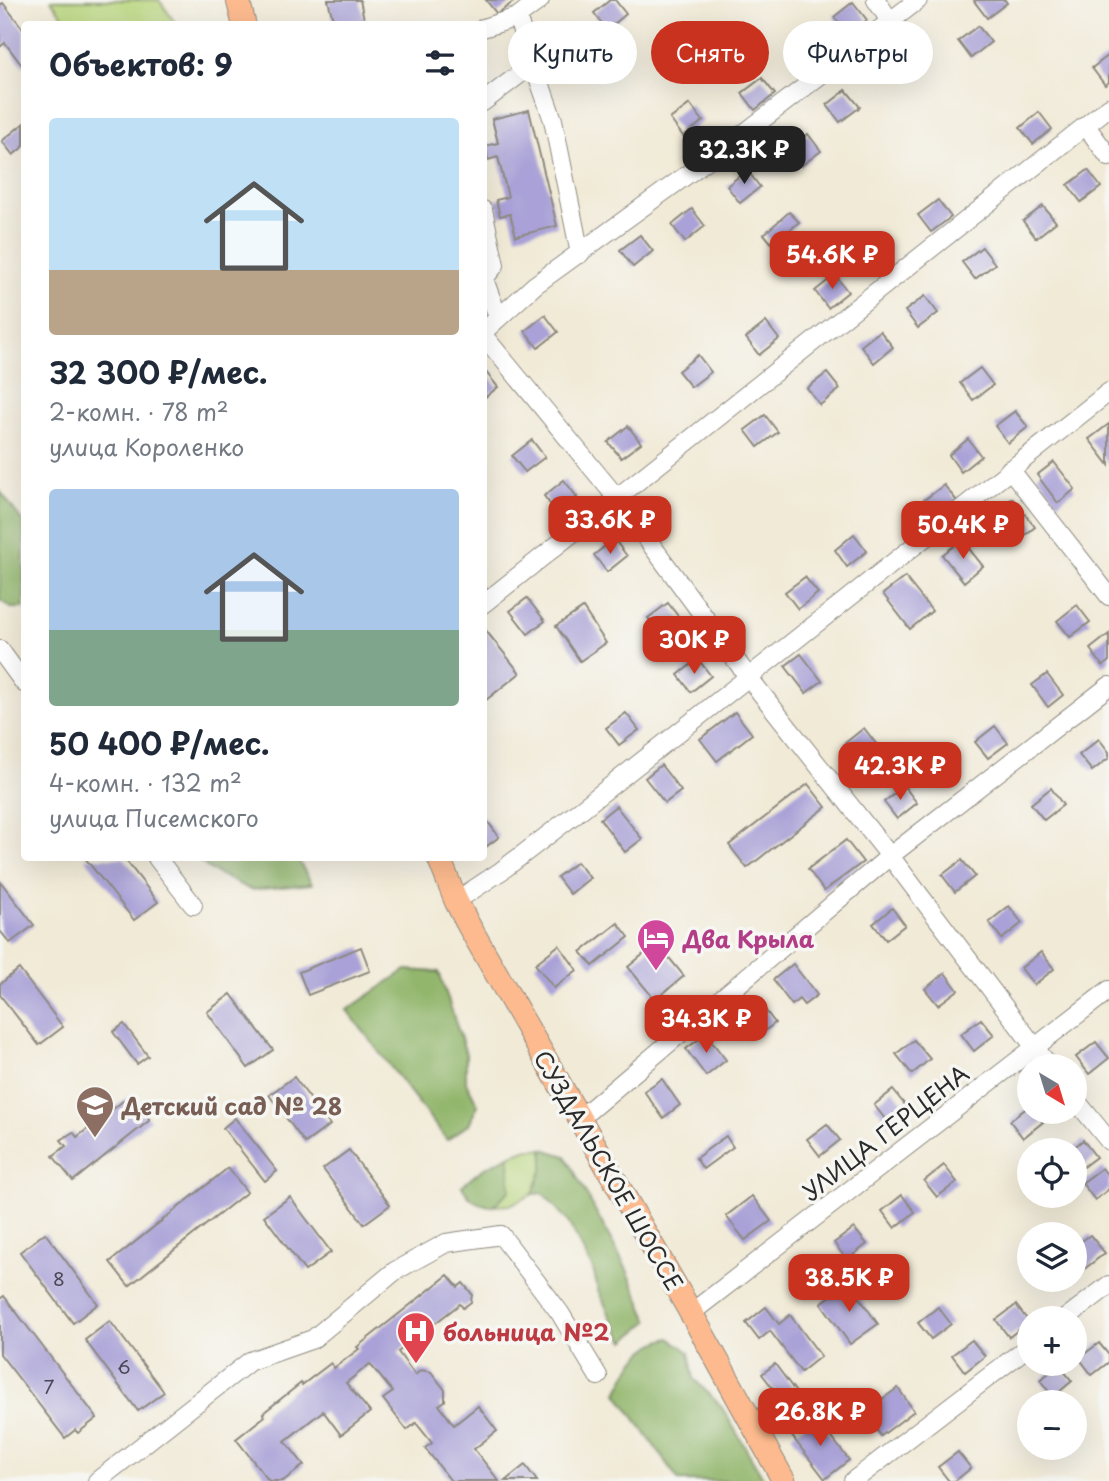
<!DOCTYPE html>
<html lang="ru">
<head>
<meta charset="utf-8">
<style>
	:root { --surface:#fff; --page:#f6f6f7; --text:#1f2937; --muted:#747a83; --accent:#c8321e }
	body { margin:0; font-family:"Playpen Sans",sans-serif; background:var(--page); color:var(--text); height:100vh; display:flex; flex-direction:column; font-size:26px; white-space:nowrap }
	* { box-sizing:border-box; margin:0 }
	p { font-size:23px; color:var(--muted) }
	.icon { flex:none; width:38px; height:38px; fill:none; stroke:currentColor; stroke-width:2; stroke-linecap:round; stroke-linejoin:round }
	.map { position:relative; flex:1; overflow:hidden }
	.side { position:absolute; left:21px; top:21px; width:466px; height:840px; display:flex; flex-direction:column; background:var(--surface); border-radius:7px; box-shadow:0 7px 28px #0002 }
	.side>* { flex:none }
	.top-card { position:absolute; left:508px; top:21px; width:495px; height:63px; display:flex; gap:14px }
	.needle { width:46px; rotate:142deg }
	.tools { position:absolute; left:1017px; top:1054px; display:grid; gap:14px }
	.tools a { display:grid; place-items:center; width:70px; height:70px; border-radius:50%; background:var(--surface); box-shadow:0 7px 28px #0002; font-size:35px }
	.price { position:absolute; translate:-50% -60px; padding:0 16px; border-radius:14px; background:var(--accent); color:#fff; font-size:23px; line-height:46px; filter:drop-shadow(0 2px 4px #0008) }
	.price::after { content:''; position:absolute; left:50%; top:42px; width:21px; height:16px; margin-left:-10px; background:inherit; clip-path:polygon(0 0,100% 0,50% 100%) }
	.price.selected { background:#222; color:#fff }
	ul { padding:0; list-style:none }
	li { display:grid; align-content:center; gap:14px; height:371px; padding:0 28px }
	li span { display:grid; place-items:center; height:217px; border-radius:7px; color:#555 }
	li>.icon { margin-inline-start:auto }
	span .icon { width:126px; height:126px; fill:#fffc; stroke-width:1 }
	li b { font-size:30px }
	h2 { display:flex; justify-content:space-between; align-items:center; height:84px; padding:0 28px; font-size:30px }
	.tag { padding:0 24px; border-radius:32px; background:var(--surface); box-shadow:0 7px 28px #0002; font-size:24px; line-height:63px }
	.tag.selected { background:var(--accent); color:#fff }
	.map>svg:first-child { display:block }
</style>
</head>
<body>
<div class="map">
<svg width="1109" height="1481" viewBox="0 0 1109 1481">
	<rect width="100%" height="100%" fill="#f6f6f2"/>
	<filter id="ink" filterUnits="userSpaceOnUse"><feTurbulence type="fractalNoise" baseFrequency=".0143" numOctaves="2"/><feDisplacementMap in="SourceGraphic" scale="14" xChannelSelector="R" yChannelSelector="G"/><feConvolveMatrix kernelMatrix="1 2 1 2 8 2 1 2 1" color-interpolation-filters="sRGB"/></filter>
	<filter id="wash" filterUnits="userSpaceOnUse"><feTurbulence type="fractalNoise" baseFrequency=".00686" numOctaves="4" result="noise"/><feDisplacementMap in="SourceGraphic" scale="28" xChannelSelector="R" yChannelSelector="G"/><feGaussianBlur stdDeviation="1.57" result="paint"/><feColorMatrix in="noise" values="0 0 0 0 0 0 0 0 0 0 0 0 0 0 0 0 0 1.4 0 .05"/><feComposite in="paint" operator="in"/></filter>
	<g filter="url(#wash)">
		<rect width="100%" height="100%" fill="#f1ead7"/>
		<g fill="#b8d57c" stroke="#728054" stroke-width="2">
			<polygon points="51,0 159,0 176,24 68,24"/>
			<polygon points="528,1149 543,1149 543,1168 533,1194 510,1205 493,1206 510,1190 509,1156"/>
		</g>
		<g fill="#92b66c" stroke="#5e704c" stroke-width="2">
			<polygon points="0,491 24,523 24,608 11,608 0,600"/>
			<polygon points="197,858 297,858 312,884 251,890 210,870"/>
			<polygon points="406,970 439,972 466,1054 466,1082 478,1105 469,1124 447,1140 347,1010"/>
			<polygon points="543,1149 566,1156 627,1270 649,1321 625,1341 613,1322 598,1290 593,1269 567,1220 543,1193 533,1194 543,1168"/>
			<path d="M 509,1156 L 510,1190 L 493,1206 C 478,1205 469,1200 462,1186 L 481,1170 Z"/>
			<path d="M 670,1338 L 689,1352 L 694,1379 L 721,1406 L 765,1481 L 679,1481 L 617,1393 C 629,1368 641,1344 670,1338 Z"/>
		</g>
		<g id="blocks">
			<g fill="#a9a1d7">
				<polygon points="328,0 360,0 365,24 334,24"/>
				<polygon points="486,0 516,0 497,14"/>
				<polygon points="610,0 615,0 626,14 607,30 594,13"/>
				<polygon points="976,0 1005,0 1007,3 987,18 974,1"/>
				<polygon points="853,2 867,20 848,35 834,17"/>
				<polygon points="3,3 24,30 24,68 5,43 0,47 0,5"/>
				<polygon points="978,26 991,42 971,58 958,41"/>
				<polygon points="1109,55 1109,82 1105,85 1092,68"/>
				<polygon points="762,78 775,94 755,110 742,93"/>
				<polygon points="846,90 860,107 840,122 827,105"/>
				<polygon points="690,104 703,121 683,136 670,119"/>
				<polygon points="529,110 557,226 516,236 510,214 500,216 496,200 508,197 498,157 488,160 485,146 498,143 492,119"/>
				<polygon points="1039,112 1052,129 1033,144 1020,128"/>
				<polygon points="24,123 24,146 13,155 2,141"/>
				<polygon points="808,134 821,151 801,166 788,149"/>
				<polygon points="747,170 760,187 740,203 727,186"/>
				<polygon points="1088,170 1101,187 1081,202 1068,185"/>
				<polygon points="938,200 951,217 931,232 918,215"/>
				<polygon points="1043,206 1056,222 1036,238 1023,221"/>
				<polygon points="692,209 705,226 685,242 672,225"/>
				<polygon points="789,212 799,222 773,245 764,234"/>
				<polygon points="640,235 653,251 633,267 620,250"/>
				<polygon points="982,247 995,264 975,279 962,262"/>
				<polygon points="835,275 848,292 828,308 815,291"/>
				<polygon points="925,296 938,313 918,328 905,311"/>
				<polygon points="545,315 558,332 538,348 525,331"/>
				<polygon points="766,322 779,339 759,355 746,338"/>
				<polygon points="880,331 893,347 874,363 861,346"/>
				<polygon points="698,355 711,372 691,387 678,371"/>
				<polygon points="980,368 993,385 973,400 960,383"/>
				<polygon points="485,371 498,387 483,399 483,372"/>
				<polygon points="827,373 840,389 820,405 807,388"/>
				<polygon points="1015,411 1028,427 1008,443 995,426"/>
				<polygon points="765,415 778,432 758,447 745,430"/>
				<polygon points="1109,424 1109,465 1089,439"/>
				<polygon points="628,426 641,443 621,458 608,442"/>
				<polygon points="968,439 981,456 961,472 949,455"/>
				<polygon points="532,440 545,457 525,472 512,456"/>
				<polygon points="1054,462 1075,489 1058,503 1037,475"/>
				<polygon points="564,480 577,497 557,513 544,496"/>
				<polygon points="944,485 957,501 937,517 924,500"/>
				<polygon points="1012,498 1035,527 1020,539 998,510"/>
				<polygon points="854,534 867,551 847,567 835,550"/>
				<polygon points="614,539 627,556 607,572 594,555"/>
				<polygon points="962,540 983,566 964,582 942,555"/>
				<polygon points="805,577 818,593 798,609 785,592"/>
				<polygon points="905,577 932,611 910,629 883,594"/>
				<polygon points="527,598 545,621 528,634 510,611"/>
				<polygon points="668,603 681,620 662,635 648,618"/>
				<polygon points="1077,605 1090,622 1070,637 1057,621"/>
				<polygon points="583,608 606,643 580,661 556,626"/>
				<polygon points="483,627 520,673 486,700 483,698"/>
				<polygon points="1109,634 1109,661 1103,666 1090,649"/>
				<polygon points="801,654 822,681 806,693 785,666"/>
				<polygon points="698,659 711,676 691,692 678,675"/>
				<polygon points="1047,674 1063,695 1048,707 1032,685"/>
				<polygon points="735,712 752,734 717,761 700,739"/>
				<polygon points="626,713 639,730 619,745 606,728"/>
				<polygon points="995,726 1008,743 988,758 975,742"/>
				<polygon points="864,728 877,745 857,760 844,744"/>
				<polygon points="1099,739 1109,752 1109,758 1092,771 1079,755"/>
				<polygon points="661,765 681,791 665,803 645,778"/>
				<polygon points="808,784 826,807 747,868 729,845"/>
				<polygon points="904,786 917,803 897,819 884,802"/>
				<polygon points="1051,788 1063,805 1044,820 1031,804"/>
				<polygon points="616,806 642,839 625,852 600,819"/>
				<polygon points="483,815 499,837 483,849"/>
				<polygon points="846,840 863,862 824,891 808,869"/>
				<polygon points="85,858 124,858 158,902 134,920"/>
				<polygon points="962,860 975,876 955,892 942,875"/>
				<polygon points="577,862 590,878 570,894 557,877"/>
				<polygon points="0,881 34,925 10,943 0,931"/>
				<polygon points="1009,906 1022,923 1002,939 989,922"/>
				<polygon points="892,908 905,925 886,940 873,924"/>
				<polygon points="618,923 629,937 593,966 581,952"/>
				<polygon points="657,943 684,976 655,1000 628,967"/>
				<polygon points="559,945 577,970 554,988 535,964"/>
				<polygon points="361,947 370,971 308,995 299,972"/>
				<polygon points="1041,952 1054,969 1034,985 1021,968"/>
				<polygon points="793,964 817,995 804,1005 799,999 792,1005 773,980"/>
				<polygon points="19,969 63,1027 39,1045 0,995 0,984"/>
				<polygon points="945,973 958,990 938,1005 925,989"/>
				<polygon points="231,994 273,1050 248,1068 207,1012"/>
				<polygon points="755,996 775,1023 758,1036 748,1022 741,1027 732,1014"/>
				<polygon points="981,1019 994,1035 974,1051 961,1034"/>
				<polygon points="124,1024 148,1056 137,1064 113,1032"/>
				<polygon points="706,1034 726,1060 706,1076 686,1049"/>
				<polygon points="914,1040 930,1059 912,1074 896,1054"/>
				<polygon points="1096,1042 1109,1058 1089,1074 1076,1057"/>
				<polygon points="294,1077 330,1125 305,1143 269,1095"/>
				<polygon points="662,1079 680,1105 663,1118 644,1091"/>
				<polygon points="893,1090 909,1110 890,1125 874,1105"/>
				<polygon points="130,1095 150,1120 73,1181 53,1156 66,1146 61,1140 73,1132 77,1137 100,1119 95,1113 107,1104 112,1110"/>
				<polygon points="1029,1106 1029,1111 1034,1111 1043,1122 1023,1138 1010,1121"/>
				<polygon points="235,1118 277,1171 265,1181 223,1128"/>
				<polygon points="827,1124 840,1140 820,1156 807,1139"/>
				<polygon points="726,1136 733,1147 703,1169 696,1158"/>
				<polygon points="1083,1140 1096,1157 1076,1172 1074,1150 1071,1150"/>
				<polygon points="349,1150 390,1205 364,1224 323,1169"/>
				<polygon points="944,1165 957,1182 937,1197 924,1181"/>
				<polygon points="228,1168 247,1192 129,1286 110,1262"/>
				<polygon points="1102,1168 1109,1177 1109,1189 1095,1200 1082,1183"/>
				<polygon points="902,1195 915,1212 895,1228 882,1211"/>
				<polygon points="752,1196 771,1221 745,1240 726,1216"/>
				<polygon points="290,1197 331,1252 305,1271 264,1216"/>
				<polygon points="854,1228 867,1244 847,1260 834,1243"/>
				<polygon points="45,1233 98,1304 73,1323 20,1252"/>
				<polygon points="1090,1235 1105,1253 1074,1277 1074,1247"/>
				<polygon points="448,1275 458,1287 463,1283 472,1294 471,1302 463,1308 460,1304 398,1352 415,1375 421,1370 431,1372 445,1390 445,1401 439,1405 454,1425 478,1406 497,1431 474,1449 499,1481 451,1481 425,1448 432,1443 416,1423 407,1430 383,1399 393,1392 370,1364 346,1383 370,1412 341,1435 323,1411 285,1441 304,1465 283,1481 269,1481 236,1439 265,1416 263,1413 301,1383 302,1385 331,1363 334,1368 359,1349 357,1347"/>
				<polygon points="849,1283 878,1324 850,1344 821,1303"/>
				<polygon points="4,1296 97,1418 78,1433 75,1430 65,1438 0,1354 0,1299"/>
				<polygon points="1016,1305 1029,1322 1009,1337 996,1320"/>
				<polygon points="766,1307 779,1324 790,1315 821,1356 801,1372 770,1331 759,1340 746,1323"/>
				<polygon points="938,1307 951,1324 931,1339 918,1323"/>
				<polygon points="110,1321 164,1392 138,1411 85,1340"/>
				<polygon points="972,1340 985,1356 965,1372 952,1355"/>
				<polygon points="1099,1343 1109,1355 1109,1362 1092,1375 1079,1358"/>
				<polygon points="775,1364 798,1395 785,1404 762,1374"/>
				<polygon points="1059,1365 1072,1381 1053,1397 1040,1380"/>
				<polygon points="898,1388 914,1411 881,1436 864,1412"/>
				<polygon points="816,1417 849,1460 825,1479 791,1435"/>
				<polygon points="958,1452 971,1468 955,1481 949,1481 938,1467"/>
				<polygon points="525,1465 537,1481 505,1481"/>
			</g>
		</g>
	</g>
	<g filter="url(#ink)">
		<use href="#blocks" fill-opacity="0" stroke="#8e8a81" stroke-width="2"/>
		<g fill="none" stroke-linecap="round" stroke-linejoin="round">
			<defs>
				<g id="minor">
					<polyline points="876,0 890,21"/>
					<polyline points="517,17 553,120 580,254"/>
					<polyline points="483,28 517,17 540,0"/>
					<polyline points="483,102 533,64"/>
					<polyline points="1086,126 1109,157"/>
					<polyline points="483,210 495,265 483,280"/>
					<polyline points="484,279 498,317"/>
					<polyline points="483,332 535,285 746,132 918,0"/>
					<polyline points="483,335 617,498 749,678 890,856 1049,1066"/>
					<polyline points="1010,469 1109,596"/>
					<polyline points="483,604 1109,107"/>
					<polyline points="0,650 24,683"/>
					<polyline points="157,858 193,905"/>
					<polyline points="456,901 501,871 574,815 1109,392"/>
					<polyline points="1074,1098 1109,1141"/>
					<polyline points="579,1119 890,856 1109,686"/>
					<polyline points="691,1313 1109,990"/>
					<polyline points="1066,1318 1109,1285"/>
					<polyline points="97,1481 250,1361 313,1339 395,1271 446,1243 501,1235 560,1313 598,1376"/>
					<polyline points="853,1481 1029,1346"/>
				</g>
				<g id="major">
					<polyline points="238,0 244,24"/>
					<polyline points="439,858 456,901 469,926 691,1313 784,1481"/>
				</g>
			</defs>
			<use href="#minor" stroke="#8e8a81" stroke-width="20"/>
			<use href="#major" stroke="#8e8a81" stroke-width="25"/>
			<use href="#minor" stroke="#fff" stroke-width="18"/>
			<use href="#major" stroke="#fcba8e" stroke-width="23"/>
		</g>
	</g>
	<defs>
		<symbol id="hotel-pin" viewBox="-11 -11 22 30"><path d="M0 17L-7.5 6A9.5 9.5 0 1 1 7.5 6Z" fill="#d1479c" stroke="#f6f6f2"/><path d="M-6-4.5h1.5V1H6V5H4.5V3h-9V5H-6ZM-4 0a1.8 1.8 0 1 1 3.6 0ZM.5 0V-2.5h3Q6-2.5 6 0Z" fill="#fff"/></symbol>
		<symbol id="school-pin" viewBox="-11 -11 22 30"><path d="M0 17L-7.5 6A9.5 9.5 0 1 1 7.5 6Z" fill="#8d6e63" stroke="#f6f6f2"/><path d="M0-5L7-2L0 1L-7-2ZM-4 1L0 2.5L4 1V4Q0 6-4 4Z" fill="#fff"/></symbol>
		<symbol id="hospital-pin" viewBox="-11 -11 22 30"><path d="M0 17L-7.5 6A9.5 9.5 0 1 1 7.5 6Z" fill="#e0444e" stroke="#f6f6f2"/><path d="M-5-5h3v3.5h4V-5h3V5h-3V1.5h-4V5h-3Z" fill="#fff"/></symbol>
	</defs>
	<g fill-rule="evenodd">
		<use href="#hotel-pin" x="634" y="916" width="44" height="60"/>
		<use href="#school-pin" x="73" y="1083" width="44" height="60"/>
		<use href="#hospital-pin" x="394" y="1309" width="44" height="60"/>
	</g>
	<g text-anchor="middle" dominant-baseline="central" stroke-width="7" stroke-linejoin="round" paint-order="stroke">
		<g font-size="19" fill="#4a4856">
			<text x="59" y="1278">8</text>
			<text x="124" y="1366">6</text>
			<text x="49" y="1386">7</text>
		</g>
		<g font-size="23" font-weight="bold" fill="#b23c85" stroke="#f6f6f2" text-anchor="start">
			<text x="683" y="938">Два Крыла</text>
		</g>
		<g font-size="23" font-weight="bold" fill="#785e54" stroke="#f6f6f2" text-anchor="start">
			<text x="122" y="1105">Детский сад № 28</text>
		</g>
		<g font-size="23" fill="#2b2b2b" stroke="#f6f6f2">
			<text transform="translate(885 1132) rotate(-38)">УЛИЦА ГЕРЦЕНА</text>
			<text transform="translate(609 1170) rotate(60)">СУЗДАЛЬСКОЕ ШОССЕ</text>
		</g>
		<g font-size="23" font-weight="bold" fill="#be3a42" stroke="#f6f6f2" text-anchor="start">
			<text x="443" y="1331">больница №2</text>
		</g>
	</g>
</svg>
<div class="tools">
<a><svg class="needle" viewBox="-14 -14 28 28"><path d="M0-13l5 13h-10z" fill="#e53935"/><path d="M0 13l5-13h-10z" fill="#747a83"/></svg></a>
<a><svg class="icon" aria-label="locate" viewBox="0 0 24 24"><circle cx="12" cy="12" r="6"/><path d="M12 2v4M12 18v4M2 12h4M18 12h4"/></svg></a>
<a><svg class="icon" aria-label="layers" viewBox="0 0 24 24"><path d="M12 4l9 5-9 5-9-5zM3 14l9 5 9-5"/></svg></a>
<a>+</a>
<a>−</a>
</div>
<b class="price selected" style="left:744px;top:186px">32.3K ₽</b>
<b class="price" style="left:832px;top:291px">54.6K ₽</b>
<b class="price" style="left:610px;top:556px">33.6K ₽</b>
<b class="price" style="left:963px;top:561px">50.4K ₽</b>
<b class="price" style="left:694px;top:676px">30K ₽</b>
<b class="price" style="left:900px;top:802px">42.3K ₽</b>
<b class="price" style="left:706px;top:1055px">34.3K ₽</b>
<b class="price" style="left:849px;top:1314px">38.5K ₽</b>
<b class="price" style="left:820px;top:1448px">26.8K ₽</b>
<div class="top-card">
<a class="tag">Купить</a>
<a class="tag selected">Снять</a>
<a class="tag">Фильтры</a>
</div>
<section class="side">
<h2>Объектов: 9<svg class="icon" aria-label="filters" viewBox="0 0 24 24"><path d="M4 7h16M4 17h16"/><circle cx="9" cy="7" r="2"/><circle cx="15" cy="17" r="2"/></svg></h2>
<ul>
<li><span style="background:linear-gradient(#bfe0f5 70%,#b9a48a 0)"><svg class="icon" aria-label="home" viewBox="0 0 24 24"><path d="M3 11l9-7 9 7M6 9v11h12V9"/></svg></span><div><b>32 300 ₽/мес.</b><p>2-комн. · 78 m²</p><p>улица Короленко</p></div></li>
<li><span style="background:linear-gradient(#a9c7e8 65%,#7fa58c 0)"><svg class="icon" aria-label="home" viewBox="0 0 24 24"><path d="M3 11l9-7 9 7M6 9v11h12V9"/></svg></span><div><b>50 400 ₽/мес.</b><p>4-комн. · 132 m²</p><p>улица Писемского</p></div></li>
</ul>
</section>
</div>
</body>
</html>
